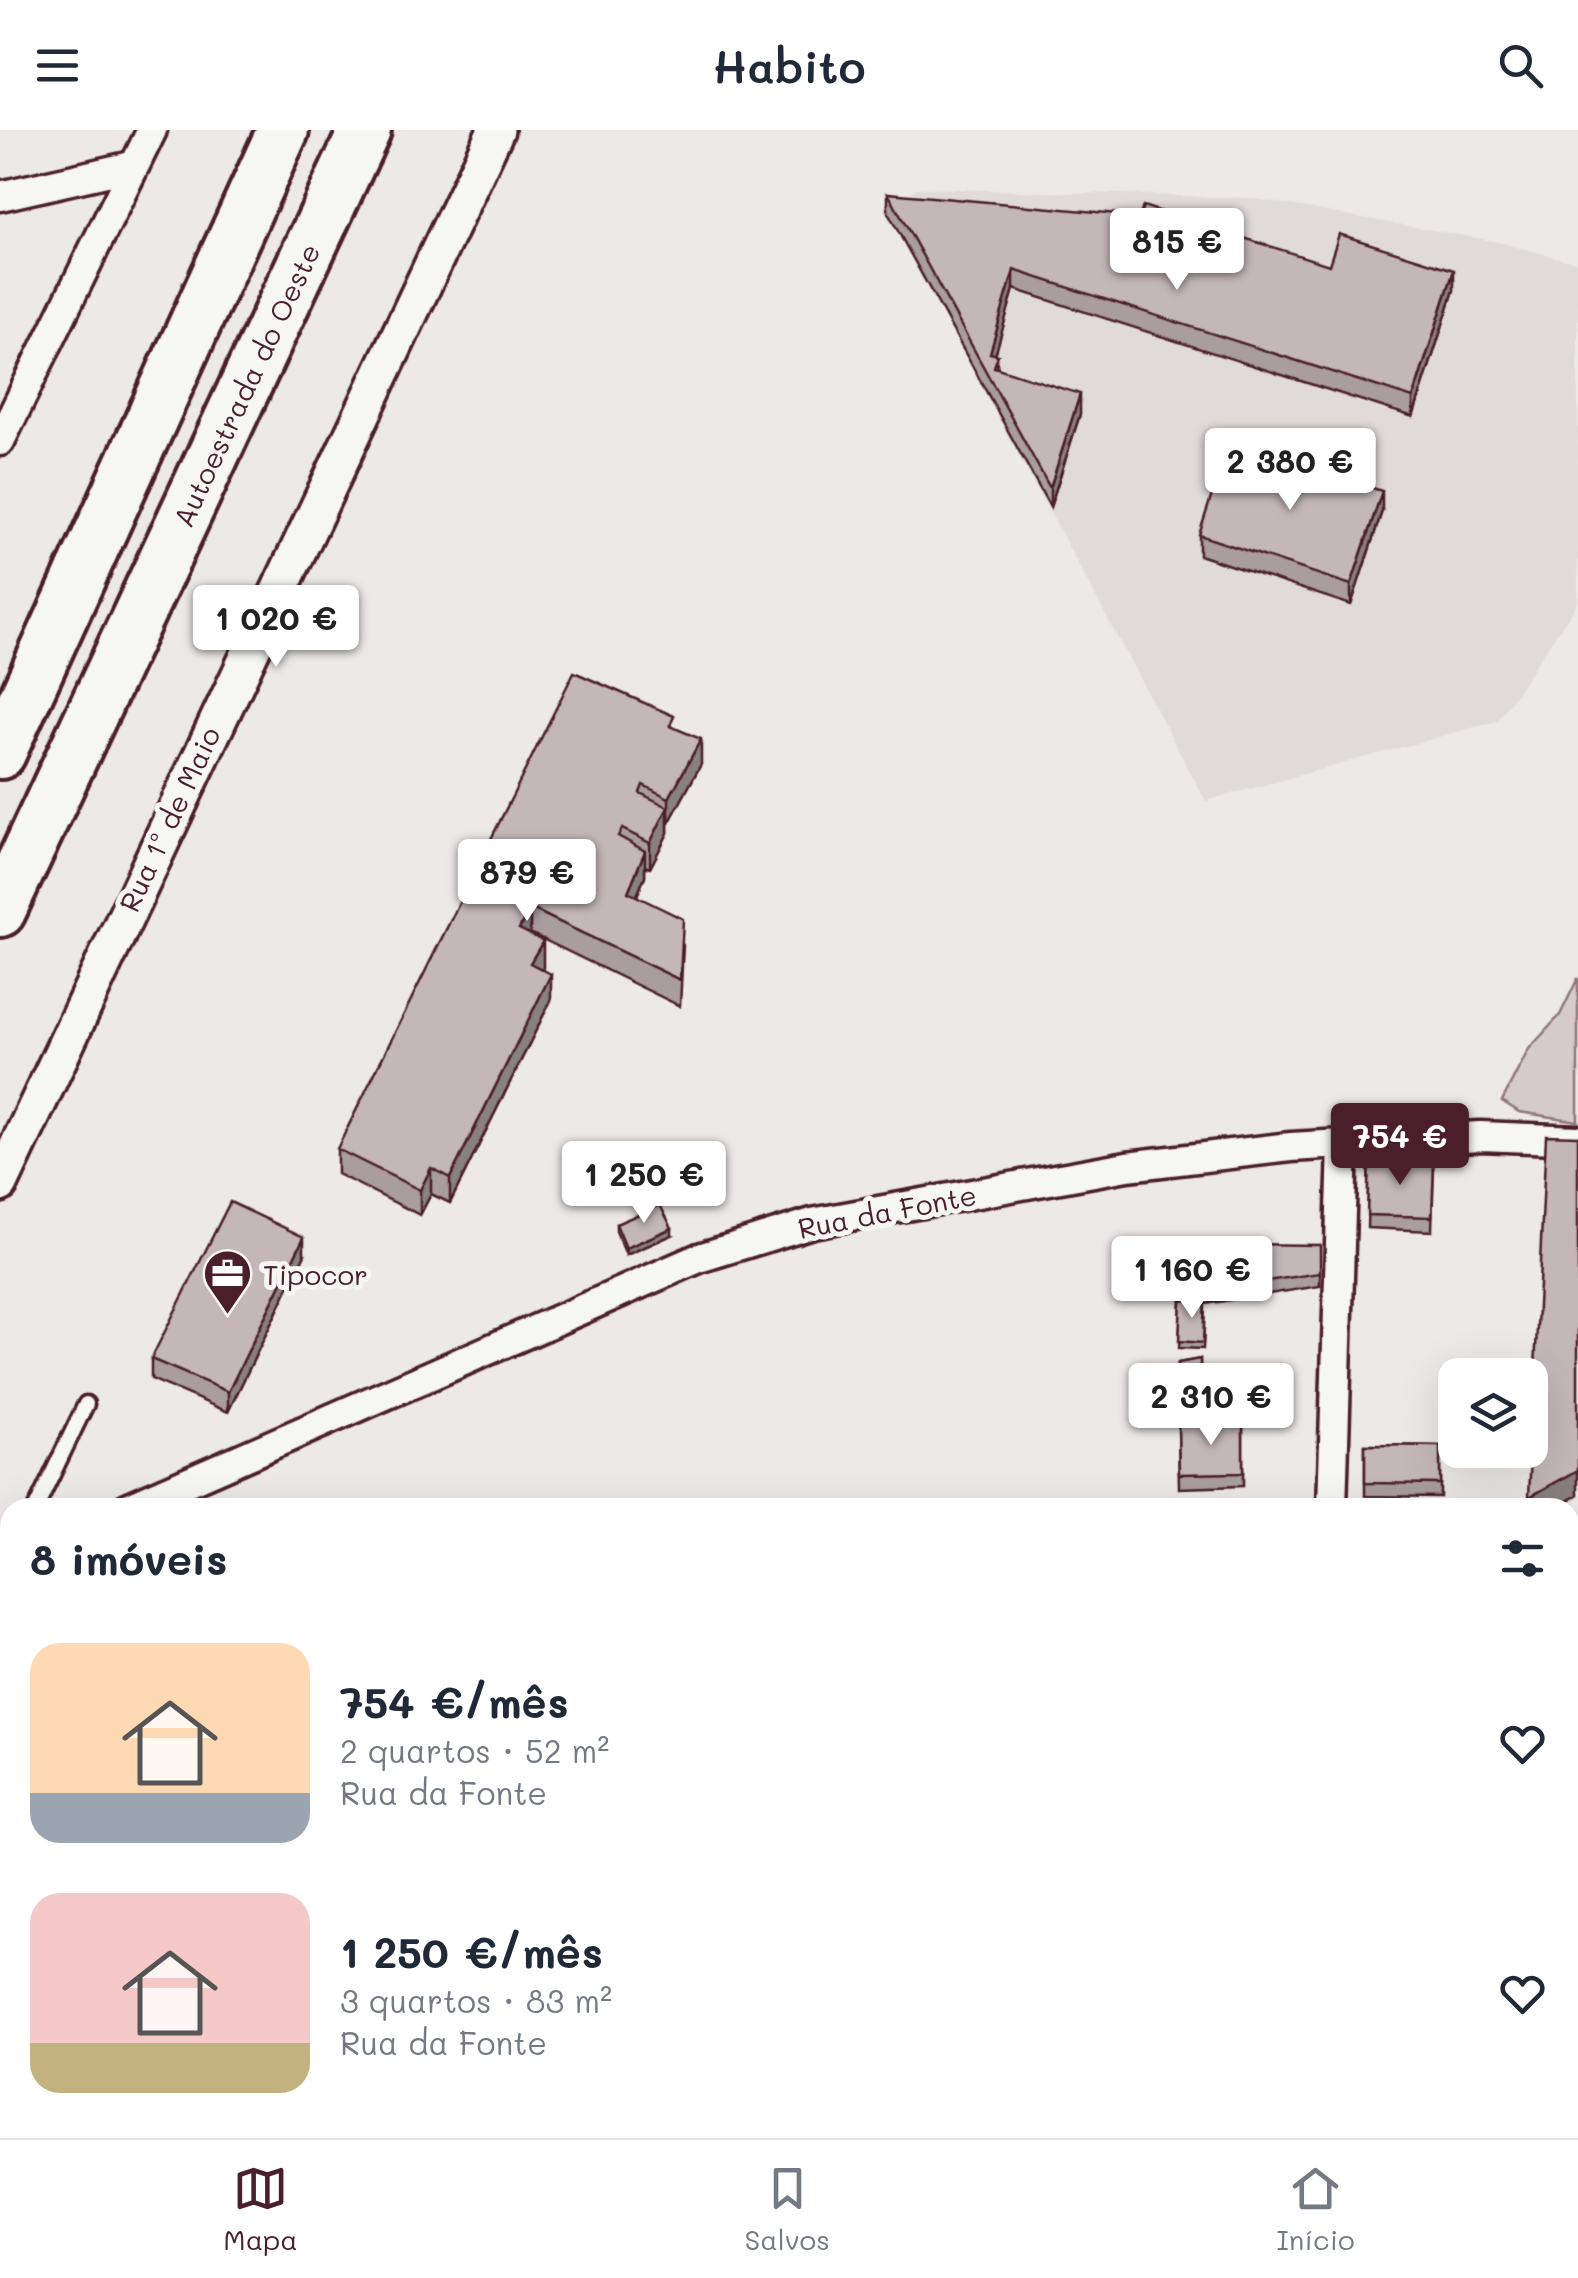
<!DOCTYPE html>
<html lang="pt">
<head>
<meta charset="utf-8">
<style>
	:root { --surface:#fff; --page:#f2f2f3; --text:#1f2937; --muted:#747a83; --line:#e0e1e3; --accent:#4a1f2b }
	body { margin:0; font-family:Mali,sans-serif; background:var(--page); color:var(--text); height:100vh; display:flex; flex-direction:column; font-size:38px; white-space:nowrap }
	* { box-sizing:border-box; margin:0 }
	p { font-size:32px; color:var(--muted) }
	.icon { flex:none; width:55px; height:55px; fill:none; stroke:currentColor; stroke-width:2; stroke-linecap:round; stroke-linejoin:round }
	.map { position:relative; flex:1; overflow:hidden }
	.sheet { position:absolute; left:0px; top:1368px; width:1580px; height:642px; display:flex; flex-direction:column; background:var(--surface); border-radius:30px 30px 0 0; box-shadow:0 10px 40px #0002 }
	.sheet>* { flex:none }
	.buttons { position:absolute; left:1438px; top:1228px; display:grid; gap:20px }
	.buttons a { display:grid; place-items:center; width:110px; height:110px; border-radius:20px; background:var(--surface); box-shadow:0 10px 40px #0002; font-size:50px }
	.price { position:absolute; translate:-50% -85px; padding:0 22px; border-radius:10px; background:#fff; color:#222; font-size:32px; line-height:65px; filter:drop-shadow(0 2px 5px #0008) }
	.price::after { content:''; position:absolute; left:50%; top:60px; width:30px; height:22px; margin-left:-15px; background:inherit; clip-path:polygon(0 0,100% 0,50% 100%) }
	.price.current { background:var(--accent); color:#fff }
	ul { padding:0; list-style:none }
	li { display:flex; align-items:center; gap:30px; height:250px; padding:0 30px }
	li span { display:grid; place-items:center; flex:none; width:280px; height:200px; border-radius:30px; color:#555 }
	li>.icon { margin-inline-start:auto }
	span .icon { width:120px; height:120px; fill:#fffc; stroke-width:1 }
	li b { font-size:42px }
	h2 { display:flex; justify-content:space-between; align-items:center; height:120px; padding:0 30px; font-size:42px }
	header { display:flex; justify-content:space-between; align-items:center; height:130px; padding:0 30px; background:var(--surface); font-size:45px; font-weight:600 }
	.menu { display:flex; justify-content:space-around; align-items:center; height:140px; border-top:2px solid var(--line); background:var(--surface); font-size:28px; color:var(--muted) }
	.menu a { display:grid; justify-items:center; gap:5px }
	.menu .current { color:var(--accent) }
	.map>svg:first-child { display:block }
</style>
</head>
<body>
<header><svg class="icon" aria-label="menu" viewBox="0 0 24 24"><path d="M4 6h16M4 12h16M4 18h16"/></svg>Habito<svg class="icon" aria-label="search" viewBox="0 0 24 24"><circle cx="10" cy="10" r="6"/><path d="M15 15l6 6"/></svg></header>
<div class="map">
<svg width="1578" height="2008" viewBox="0 0 1578 2008">
	<rect width="100%" height="100%" fill="#ece9e6"/>
	<filter id="ink" filterUnits="userSpaceOnUse"><feTurbulence type="fractalNoise" baseFrequency=".01" numOctaves="2"/><feDisplacementMap in="SourceGraphic" scale="20" xChannelSelector="R" yChannelSelector="G"/><feConvolveMatrix kernelMatrix="1 2 1 2 8 2 1 2 1" color-interpolation-filters="sRGB"/></filter>
	<g filter="url(#ink)">
		<polygon fill="#e0dad8" points="917,58 1250,68 1498,112 1578,133 1578,472 1497,591 1206,671 888,83"/>
		<g fill="#d4cbca" stroke="#8f757a" stroke-width="2.5">
			<polygon points="1578,848 1578,991 1519,982 1502,971 1529,919 1560,885"/>
			<polygon points="1570,1724 1578,1728 1578,2008 1304,2008 1301,2000 1570,2000"/>
		</g>
		<g fill="none" stroke-linecap="round" stroke-linejoin="round">
			<g stroke="#886e73" stroke-width="10">
				<polyline points="1570,1425 1578,1422"/>
				<polyline points="284,2008 293,2000"/>
			</g>
			<defs>
				<polyline id="service" points="36,1378 86,1274"/>
				<g id="minor">
					<polyline points="0,66 132,36"/>
					<polyline points="0,311 152,0"/>
					<polyline points="127,1378 699,1128 812,1093 1127,1036 1291,1017 1480,1006 1578,1010"/>
					<polyline points="1332,1378 1343,1015"/>
					<polyline points="0,1425 10,1422"/>
				</g>
				<polyline id="tertiary" points="0,1054 496,0"/>
				<g id="motorway">
					<polyline points="0,623 283,0"/>
					<polyline points="0,781 365,0"/>
				</g>
			</defs>
			<use href="#service" stroke="#4a1f2b" stroke-width="21"/>
			<use href="#minor" stroke="#4a1f2b" stroke-width="35"/>
			<use href="#tertiary" stroke="#4a1f2b" stroke-width="42"/>
			<use href="#motorway" stroke="#4a1f2b" stroke-width="58"/>
			<polyline stroke="#4a1f2b" stroke-width="6" stroke-dasharray="8 8" stroke-linecap="butt" points="1570,1393 1578,1388"/>
			<use href="#service" stroke="#f6f6f2" stroke-width="14"/>
			<use href="#minor" stroke="#f6f6f2" stroke-width="28"/>
			<use href="#tertiary" stroke="#f6f6f2" stroke-width="35"/>
			<use href="#motorway" stroke="#f6f6f2" stroke-width="50"/>
		</g>
		<g fill="#a99d9d" stroke="#4a1f2b" stroke-width="2.5">
			<polygon points="888,63 1329,135 1454,160 1413,287 1014,159 995,224 998,238 1080,284 1050,377 888,83"/>
			<polygon points="1382,381 1351,475 1199,425 1199,405"/>
			<polygon points="674,598 701,634 669,693 668,693 668,703 650,738 645,736 645,746 637,766 683,815 680,876 530,803 543,837 541,839 551,870 450,1073 431,1064 420,1085 337,1044 337,1019"/>
			<polygon points="1369,1029 1434,1031 1432,1101 1367,1098"/>
			<polygon points="616,1094 672,1105 626,1125 616,1101"/>
			<polygon points="1320,1115 1320,1156 1205,1174 1203,1219 1179,1218 1183,1123 1245,1126"/>
			<polygon points="304,1126 228,1282 151,1249 151,1229"/>
			<polygon points="1200,1229 1200,1279 1176,1279 1178,1233"/>
			<polygon points="1178,1293 1243,1293 1243,1356 1179,1358"/>
			<polygon points="1365,1315 1440,1316 1440,1367 1365,1366"/>
		</g>
		<g fill="#898080" stroke="#4a1f2b" stroke-width="2.5">
			<polygon points="1014,140 1014,159 990,243 990,223"/>
			<polygon points="1454,140 1454,160 1413,287 1413,268"/>
			<polygon points="1080,264 1080,284 1050,377 1050,358"/>
			<polygon points="1382,361 1382,381 1351,475 1351,455"/>
			<polygon points="701,609 701,634 669,693 669,668"/>
			<polygon points="668,677 668,703 650,738 650,713"/>
			<polygon points="645,721 645,746 628,787 628,762"/>
			<polygon points="530,778 530,803 519,824 519,799"/>
			<polygon points="543,811 543,837 530,859 530,833"/>
			<polygon points="551,844 551,870 450,1073 450,1048"/>
			<polygon points="431,1038 431,1064 420,1085 420,1060"/>
			<polygon points="672,1098 672,1105 626,1125 626,1118"/>
			<polygon points="304,1107 304,1126 228,1282 228,1262"/>
			<polygon points="1578,1340 1578,1365 1556,1378 1529,1378 1529,1367"/>
		</g>
		<g fill="#c4b7b7" stroke="#4a1f2b" stroke-width="2.5">
			<polygon points="888,63 1140,86 1143,76 1329,135 1339,104 1454,140 1413,268 1014,140 990,223 998,225 994,237 1080,264 1050,358"/>
			<polygon points="1229,312 1382,361 1351,455 1199,405"/>
			<polygon points="574,542 674,586 670,596 701,609 669,668 643,655 640,663 668,677 650,713 622,699 618,706 645,721 628,762 683,789 680,850 530,778 519,799 543,811 530,833 551,844 450,1048 431,1038 420,1060 337,1019"/>
			<polygon points="1546,1005 1578,1006 1578,1340 1529,1367"/>
			<polygon points="1369,1029 1434,1031 1432,1087 1367,1085"/>
			<polygon points="230,1072 304,1107 228,1262 151,1229"/>
			<polygon points="660,1075 672,1098 626,1118 616,1094"/>
			<polygon points="1245,1114 1320,1115 1320,1143 1181,1164 1183,1123 1245,1126"/>
			<polygon points="1205,1167 1203,1213 1179,1211 1181,1171"/>
			<polygon points="1200,1229 1200,1272 1176,1272 1178,1233"/>
			<polygon points="1178,1293 1243,1293 1243,1343 1179,1344"/>
			<polygon points="1365,1315 1440,1316 1440,1354 1365,1353"/>
		</g>
	</g>
	<defs>
		<symbol id="office-pin" viewBox="-11 -11 22 30"><path d="M0 17L-7.5 6A9.5 9.5 0 1 1 7.5 6Z" fill="#4a1f2b" stroke="#f6f6f2"/><path d="M-6-3h4V-5.5h4V-3h4V5H-6ZM-1-4.5V-3h2v-1.5ZM-6 0V1H6V0Z" fill="#fff"/></symbol>
	</defs>
	<g fill-rule="evenodd">
		<use href="#office-pin" x="200" y="1116" width="55" height="75"/>
	</g>
	<g text-anchor="middle" dominant-baseline="central" stroke-width="10" stroke-linejoin="round" paint-order="stroke">
		<g font-size="28" fill="#4a1f2b" stroke="#f6f6f2">
			<text transform="translate(246 255) rotate(-65)">Autoestrada do Oeste</text>
			<text transform="translate(169 689) rotate(-65)">Rua 1º de Maio</text>
			<text transform="translate(887 1081) rotate(-11)">Rua da Fonte</text>
		</g>
		<g font-size="28" fill="#4a1f2b" stroke="#f6f6f2" text-anchor="start">
			<text x="263" y="1144">Tipocor</text>
		</g>
	</g>
</svg>
<div class="buttons">
<a><svg class="icon" aria-label="layers" viewBox="0 0 24 24"><path d="M12 4l9 5-9 5-9-5zM3 14l9 5 9-5"/></svg></a>
</div>
<b class="price" style="left:1177px;top:163px">815 €</b>
<b class="price" style="left:1290px;top:383px">2 380 €</b>
<b class="price" style="left:276px;top:540px">1 020 €</b>
<b class="price" style="left:527px;top:794px">879 €</b>
<b class="price current" style="left:1400px;top:1058px">754 €</b>
<b class="price" style="left:644px;top:1096px">1 250 €</b>
<b class="price" style="left:1192px;top:1191px">1 160 €</b>
<b class="price" style="left:1211px;top:1318px">2 310 €</b>
<section class="sheet">
<h2>8 imóveis<svg class="icon" aria-label="filters" viewBox="0 0 24 24"><path d="M4 7h16M4 17h16"/><circle cx="9" cy="7" r="2"/><circle cx="15" cy="17" r="2"/></svg></h2>
<ul>
<li><span style="background:linear-gradient(#ffd9b3 75%,#9aa5b1 0)"><svg class="icon" aria-label="home" viewBox="0 0 24 24"><path d="M3 11l9-7 9 7M6 9v11h12V9"/></svg></span><div><b>754 €/mês</b><p>2 quartos · 52 m²</p><p>Rua da Fonte</p></div><svg class="icon" aria-label="heart" viewBox="0 0 24 24"><path d="M12 20l-8-8c-3-5 5-10 8-4 3-6 11-1 8 4z"/></svg></li>
<li><span style="background:linear-gradient(#f6c9c9 75%,#c2b280 0)"><svg class="icon" aria-label="home" viewBox="0 0 24 24"><path d="M3 11l9-7 9 7M6 9v11h12V9"/></svg></span><div><b>1 250 €/mês</b><p>3 quartos · 83 m²</p><p>Rua da Fonte</p></div><svg class="icon" aria-label="heart" viewBox="0 0 24 24"><path d="M12 20l-8-8c-3-5 5-10 8-4 3-6 11-1 8 4z"/></svg></li>
</ul>
</section>
</div>
<nav class="menu">
<a class="current"><svg class="icon" aria-label="map" viewBox="0 0 24 24"><path d="M3 6l6-2 6 2 6-2v14l-6 2-6-2-6 2zM9 4v14M15 6v14"/></svg>Mapa</a>
<a><svg class="icon" aria-label="saved" viewBox="0 0 24 24"><path d="M7 4h10v16l-5-4-5 4z"/></svg>Salvos</a>
<a><svg class="icon" aria-label="home" viewBox="0 0 24 24"><path d="M3 11l9-7 9 7M6 9v11h12V9"/></svg>Início</a>
</nav>
</body>
</html>
